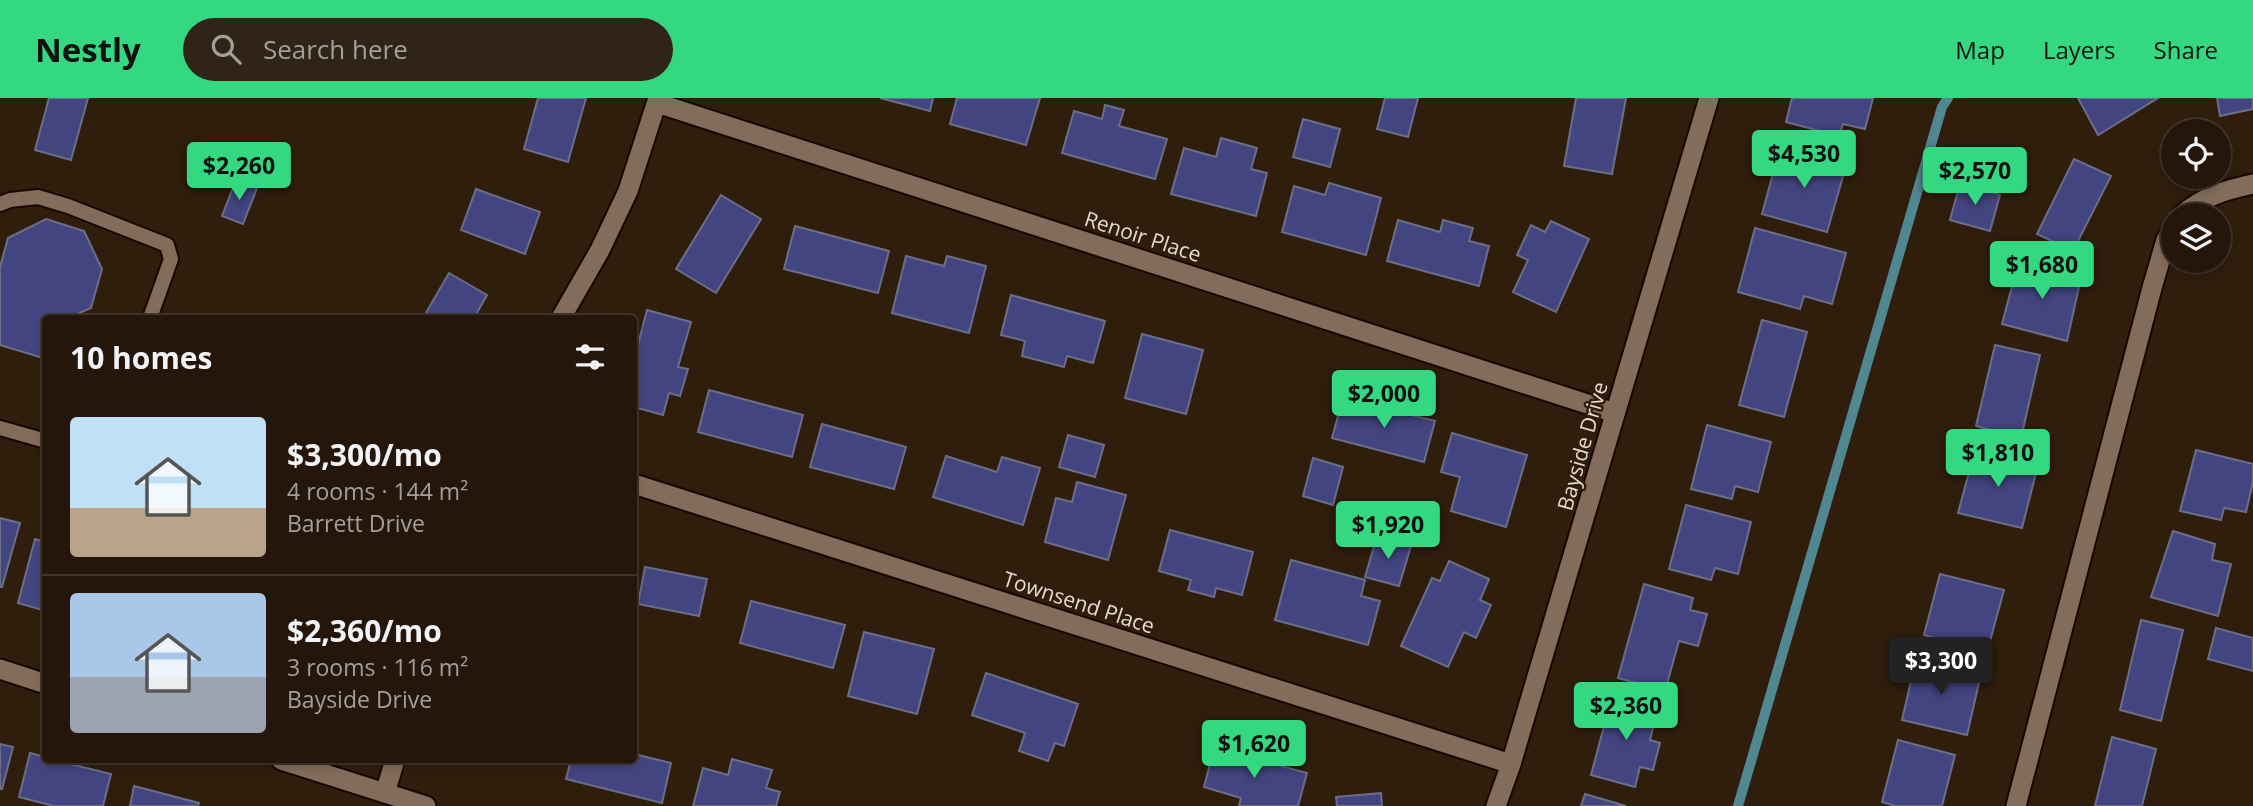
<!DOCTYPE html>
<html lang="en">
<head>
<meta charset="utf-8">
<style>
	:root { --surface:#24160a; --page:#302318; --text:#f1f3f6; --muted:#a39f9c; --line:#41352b; --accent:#34d881 }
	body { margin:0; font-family:"Open Sans",sans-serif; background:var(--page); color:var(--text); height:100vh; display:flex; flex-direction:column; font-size:26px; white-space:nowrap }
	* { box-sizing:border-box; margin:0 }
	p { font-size:23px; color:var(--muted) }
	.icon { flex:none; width:38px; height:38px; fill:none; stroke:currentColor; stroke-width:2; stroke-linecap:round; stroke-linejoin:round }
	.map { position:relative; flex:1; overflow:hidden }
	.sheet { position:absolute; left:42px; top:217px; width:595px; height:448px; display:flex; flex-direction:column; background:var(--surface); border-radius:7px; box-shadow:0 4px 10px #0003,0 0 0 2px var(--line) }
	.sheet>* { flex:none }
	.fabs { position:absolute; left:2161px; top:21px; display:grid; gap:14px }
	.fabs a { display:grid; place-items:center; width:70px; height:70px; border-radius:50%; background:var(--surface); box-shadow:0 4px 10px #0003,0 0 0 2px var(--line); font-size:35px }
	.price { position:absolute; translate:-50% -60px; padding:0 16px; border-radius:7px; background:var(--accent); color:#111; font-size:23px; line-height:46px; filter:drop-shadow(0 2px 4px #0008) }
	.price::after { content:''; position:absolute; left:50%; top:42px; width:21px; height:16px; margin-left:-10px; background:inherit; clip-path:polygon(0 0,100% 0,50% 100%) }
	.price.on { background:#222; color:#fff }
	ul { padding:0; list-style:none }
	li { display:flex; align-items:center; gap:21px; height:175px; padding:0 28px }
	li+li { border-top:2px solid var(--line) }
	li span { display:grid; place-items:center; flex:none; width:196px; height:140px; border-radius:7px; color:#555 }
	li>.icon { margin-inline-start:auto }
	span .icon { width:84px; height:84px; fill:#fffc; stroke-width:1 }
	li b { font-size:30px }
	h2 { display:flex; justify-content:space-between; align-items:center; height:84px; padding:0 28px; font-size:30px }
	header { display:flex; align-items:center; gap:42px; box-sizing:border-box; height:98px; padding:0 35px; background:var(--accent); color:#111 }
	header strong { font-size:33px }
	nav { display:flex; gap:38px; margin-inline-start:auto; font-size:24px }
	.search { width:490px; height:63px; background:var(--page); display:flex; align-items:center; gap:18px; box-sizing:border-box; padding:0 24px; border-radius:38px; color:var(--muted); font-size:26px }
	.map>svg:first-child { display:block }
</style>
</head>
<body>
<header>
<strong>Nestly</strong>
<div class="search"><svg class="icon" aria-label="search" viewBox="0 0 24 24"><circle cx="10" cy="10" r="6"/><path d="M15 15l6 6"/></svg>Search here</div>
<nav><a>Map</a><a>Layers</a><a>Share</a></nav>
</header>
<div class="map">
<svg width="2253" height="708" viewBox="0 0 2253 708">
	<rect width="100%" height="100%" fill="#301e0d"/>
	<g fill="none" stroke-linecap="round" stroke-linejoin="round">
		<polyline stroke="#518790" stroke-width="10" points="1738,708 1942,9 1948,0"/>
	</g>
	<g fill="#434580" stroke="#6b6e88" stroke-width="2">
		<polygon points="49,0 88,0 71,62 35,52"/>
		<polygon points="538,0 586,0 568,64 524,51"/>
		<polygon points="880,0 933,0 930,13"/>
		<polygon points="957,0 1040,0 1026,47 950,26"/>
		<polygon points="1385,0 1418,0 1408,39 1377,31"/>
		<polygon points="1576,0 1626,0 1612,76 1564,68"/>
		<polygon points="1792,0 1873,0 1865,31 1843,26 1839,38 1786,24"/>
		<polygon points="2078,0 2158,0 2098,37"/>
		<polygon points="2217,0 2253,0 2253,11 2220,18"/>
		<polygon points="1105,7 1124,12 1119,28 1167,41 1155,81 1062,55 1074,13 1102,21"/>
		<polygon points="1303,21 1340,31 1330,69 1293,59"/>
		<polygon points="1221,40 1257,50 1251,71 1267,75 1256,118 1171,96 1184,50 1216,59"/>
		<polygon points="1780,50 1846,68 1827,134 1762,116"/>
		<polygon points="2074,61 2111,78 2073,153 2037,136"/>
		<polygon points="236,82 257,90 243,126 222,118"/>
		<polygon points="1329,85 1381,100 1366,157 1282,134 1294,88 1325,97"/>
		<polygon points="1960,85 2000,97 1990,133 1950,122"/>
		<polygon points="476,91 540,114 525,156 461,132"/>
		<polygon points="721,97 761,121 716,195 676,171"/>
		<polygon points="46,121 84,133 102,171 91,210 68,220 46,220 46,261 0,247 0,169 8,140"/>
		<polygon points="1398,122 1440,134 1443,122 1473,130 1469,143 1489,148 1479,188 1387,163"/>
		<polygon points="1551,123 1589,141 1556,214 1513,194 1528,162 1517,157 1531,127 1545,134"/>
		<polygon points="795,128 889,153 878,195 784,171"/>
		<polygon points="1755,130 1846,155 1832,206 1804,198 1800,211 1738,194"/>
		<polygon points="906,158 944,168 947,158 986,168 969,235 892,215"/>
		<polygon points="2019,162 2081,180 2067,243 2002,226"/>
		<polygon points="449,175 487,197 474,220 423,220"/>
		<polygon points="1011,197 1105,223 1093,265 1067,258 1064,269 1022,258 1025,243 1001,237"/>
		<polygon points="647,212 691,224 678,269 688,271 680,298 669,295 663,317 634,309 634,262"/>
		<polygon points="1762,222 1807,234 1784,319 1739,307"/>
		<polygon points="1142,236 1203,252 1186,316 1125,300"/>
		<polygon points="1995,247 2040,257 2021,340 1976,328"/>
		<polygon points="709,292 803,317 792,359 698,334"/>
		<polygon points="1343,300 1435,323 1424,364 1332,340"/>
		<polygon points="822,326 906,349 894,391 810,369"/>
		<polygon points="1707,327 1771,344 1758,394 1735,388 1732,401 1691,391"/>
		<polygon points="1452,335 1527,357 1506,429 1451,413 1460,379 1441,374"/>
		<polygon points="1068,337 1104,347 1095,379 1059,369"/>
		<polygon points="1975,352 2038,367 2022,430 1958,415"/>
		<polygon points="2196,352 2253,366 2253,384 2246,414 2224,410 2221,422 2180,413"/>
		<polygon points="946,358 997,374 1002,359 1040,370 1023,427 933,399"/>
		<polygon points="1313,360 1343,369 1333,407 1303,398"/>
		<polygon points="1077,384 1126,397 1108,462 1045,444 1056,400 1072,404"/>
		<polygon points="1686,407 1751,424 1738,476 1715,470 1711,482 1669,471"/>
		<polygon points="0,420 20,425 2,489 0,489"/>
		<polygon points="1170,432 1253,454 1242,497 1216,490 1214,499 1188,492 1191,482 1159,473"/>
		<polygon points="2173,433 2215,446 2212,462 2231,466 2218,518 2151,499"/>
		<polygon points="1377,438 1411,448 1399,488 1365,479"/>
		<polygon points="35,441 46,444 46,513 18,505"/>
		<polygon points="1291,462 1365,482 1361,498 1380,503 1368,547 1275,522"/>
		<polygon points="1449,463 1489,481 1480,502 1491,507 1476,540 1464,534 1448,569 1401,548 1432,480 1440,483"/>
		<polygon points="645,469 707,481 699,518 638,506"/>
		<polygon points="1940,476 2004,492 1987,554 1924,537"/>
		<polygon points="1644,486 1693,500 1690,512 1707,516 1698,548 1679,543 1665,593 1618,580"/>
		<polygon points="751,503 845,527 833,570 740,545"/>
		<polygon points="2141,522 2183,532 2161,623 2120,612"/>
		<polygon points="2216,530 2253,540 2253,573 2208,561"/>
		<polygon points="864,534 934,551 917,616 848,598"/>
		<polygon points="1916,561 1981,576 1967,637 1902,622"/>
		<polygon points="986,575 1078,606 1064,648 1055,645 1048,663 1019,653 1025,635 972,617"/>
		<polygon points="1612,598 1658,610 1650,642 1660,645 1653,672 1640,669 1635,689 1591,677"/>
		<polygon points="2112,639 2156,651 2142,708 2095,708"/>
		<polygon points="1898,642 1955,657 1942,708 1896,708 1882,704"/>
		<polygon points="0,646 13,649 2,691 0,691"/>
		<polygon points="1214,650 1307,675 1298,708 1239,708 1241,700 1204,689"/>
		<polygon points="30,655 46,659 46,662 54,662 111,676 103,708 54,708 19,699"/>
		<polygon points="634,656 671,665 662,705 566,681 571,662 634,662"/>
		<polygon points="732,661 772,672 766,690 780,694 776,708 693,708 703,670 728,677"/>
		<polygon points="134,688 199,705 198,708 130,708"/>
		<polygon points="1381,695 1382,708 1337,708 1336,699"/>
		<polygon points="1585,696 1626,708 1581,708"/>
	</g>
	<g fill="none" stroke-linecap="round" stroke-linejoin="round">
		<defs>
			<g id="service">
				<polyline points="0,106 10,102 38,99 68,108 167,147 171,161 150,220"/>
				<polyline points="0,330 46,343"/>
			</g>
			<g id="minor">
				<polyline points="657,5 1615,315"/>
				<path d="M 2182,117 C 2204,98 2225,92 2253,86"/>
				<polyline points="561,220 600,152 628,93 658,0"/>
				<polyline points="634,386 1511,666"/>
				<polyline points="0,571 46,586"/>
				<polyline points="281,662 426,708"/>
				<polyline points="385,695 395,662"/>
				<polyline points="2016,708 2152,190 2166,142 2174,129"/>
			</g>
			<polyline id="tertiary" points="1496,708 1511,666 1709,0"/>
		</defs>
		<use href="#service" stroke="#170700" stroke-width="18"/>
		<use href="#minor" stroke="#170700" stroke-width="23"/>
		<use href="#tertiary" stroke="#170700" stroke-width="23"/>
		<use href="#service" stroke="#836d5a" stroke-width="14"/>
		<use href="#minor" stroke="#836d5a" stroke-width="19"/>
		<use href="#tertiary" stroke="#836d5a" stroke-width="19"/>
	</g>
	<g text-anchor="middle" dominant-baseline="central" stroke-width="5" stroke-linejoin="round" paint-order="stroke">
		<g font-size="21" fill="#e6dacf" stroke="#301e0d">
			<text transform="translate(1143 138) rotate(18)">Renoir Place</text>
			<text transform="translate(1582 348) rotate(-74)">Bayside Drive</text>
			<text transform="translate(1079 504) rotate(18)">Townsend Place</text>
		</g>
	</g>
</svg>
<div class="fabs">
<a><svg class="icon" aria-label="locate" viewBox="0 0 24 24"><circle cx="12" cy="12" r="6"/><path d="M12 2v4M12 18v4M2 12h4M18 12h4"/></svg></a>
<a><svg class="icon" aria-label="layers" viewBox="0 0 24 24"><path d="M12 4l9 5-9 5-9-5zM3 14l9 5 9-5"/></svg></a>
</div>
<b class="price" style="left:1804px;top:92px">$4,530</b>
<b class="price" style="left:239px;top:104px">$2,260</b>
<b class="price" style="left:1975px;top:109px">$2,570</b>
<b class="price" style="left:2042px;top:203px">$1,680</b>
<b class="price" style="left:1384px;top:332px">$2,000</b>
<b class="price" style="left:1998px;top:391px">$1,810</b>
<b class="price" style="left:1388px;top:463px">$1,920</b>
<b class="price on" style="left:1941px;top:599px">$3,300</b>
<b class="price" style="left:1626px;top:644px">$2,360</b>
<b class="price" style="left:1254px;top:682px">$1,620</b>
<section class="sheet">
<h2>10 homes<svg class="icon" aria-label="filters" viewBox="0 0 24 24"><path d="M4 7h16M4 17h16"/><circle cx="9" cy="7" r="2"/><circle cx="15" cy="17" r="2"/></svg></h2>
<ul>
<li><span style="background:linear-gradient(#bfe0f5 65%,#b9a48a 0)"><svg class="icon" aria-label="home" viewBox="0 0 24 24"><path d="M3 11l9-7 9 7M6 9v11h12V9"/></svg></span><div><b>$3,300/mo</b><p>4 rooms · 144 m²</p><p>Barrett Drive</p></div></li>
<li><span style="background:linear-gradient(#a9c7e8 60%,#9aa5b1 0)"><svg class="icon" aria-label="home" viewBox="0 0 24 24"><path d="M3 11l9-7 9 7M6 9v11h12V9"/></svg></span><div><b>$2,360/mo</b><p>3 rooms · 116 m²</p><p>Bayside Drive</p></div></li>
</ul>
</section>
</div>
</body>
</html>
